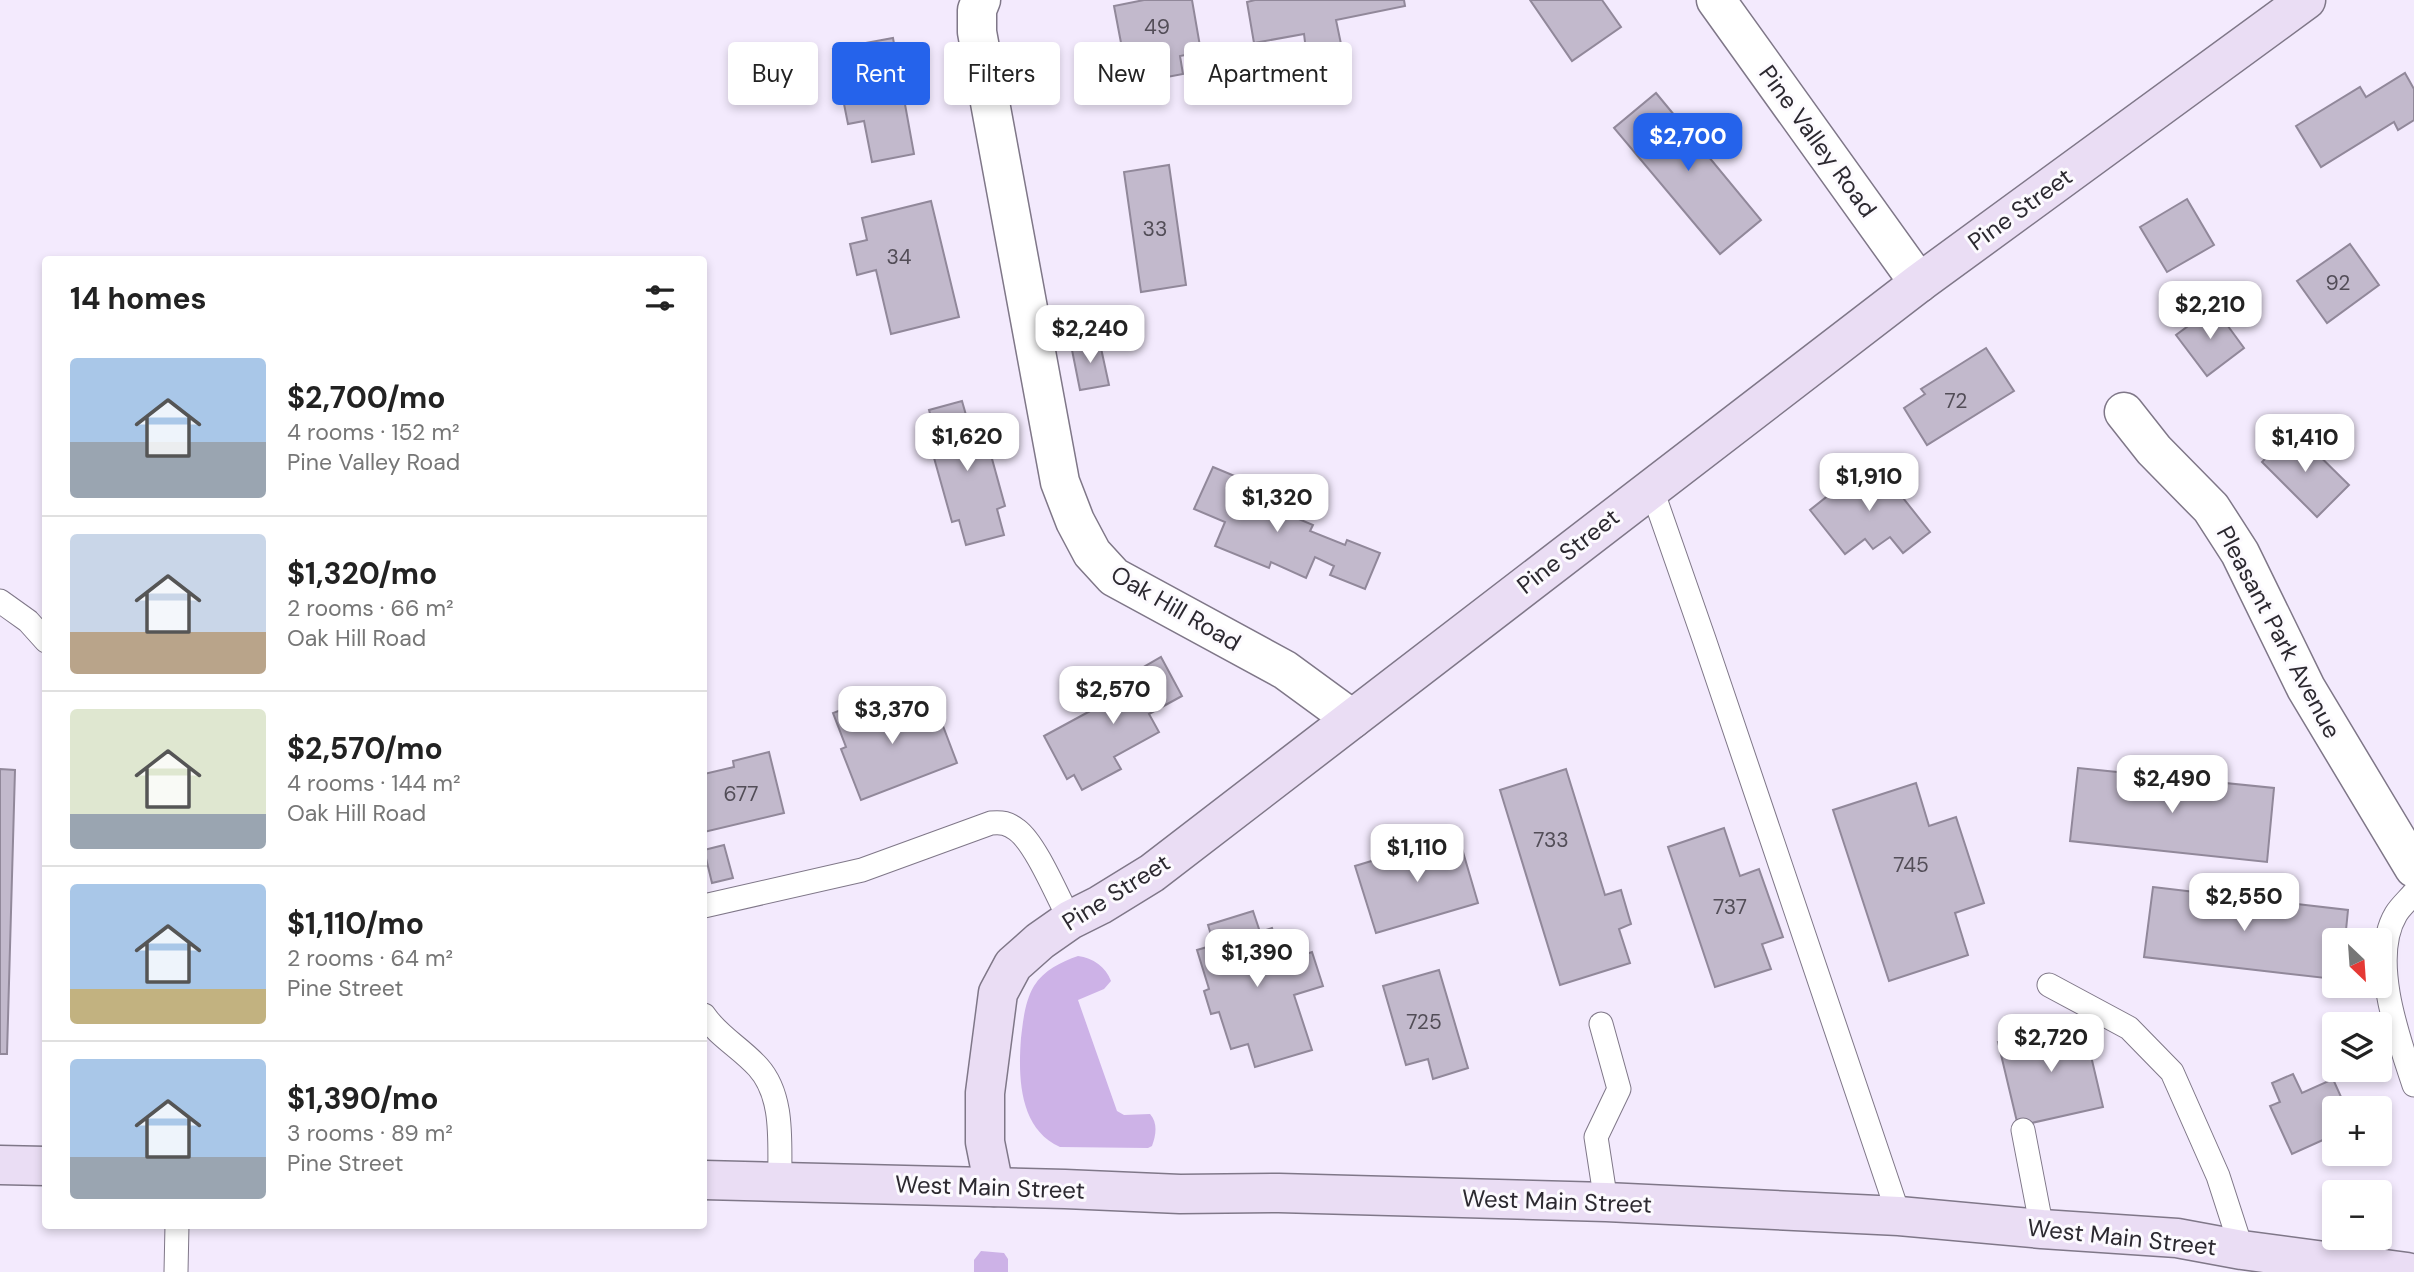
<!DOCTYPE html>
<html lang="en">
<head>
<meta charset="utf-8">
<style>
	:root { --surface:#fff; --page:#f6f6f6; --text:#222; --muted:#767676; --line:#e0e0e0; --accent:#2563eb }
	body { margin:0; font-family:"DM Sans",sans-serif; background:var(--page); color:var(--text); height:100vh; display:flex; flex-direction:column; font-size:26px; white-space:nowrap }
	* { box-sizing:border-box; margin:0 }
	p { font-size:23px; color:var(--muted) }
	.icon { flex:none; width:38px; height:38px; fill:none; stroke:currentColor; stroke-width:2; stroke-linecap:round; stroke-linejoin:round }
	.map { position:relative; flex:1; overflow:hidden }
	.side { position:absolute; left:42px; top:256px; width:665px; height:973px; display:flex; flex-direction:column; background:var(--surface); border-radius:7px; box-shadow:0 4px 10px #0003 }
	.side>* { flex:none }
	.top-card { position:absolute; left:728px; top:42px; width:665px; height:63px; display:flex; gap:14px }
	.needle { width:46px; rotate:155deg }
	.buttons { position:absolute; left:2322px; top:928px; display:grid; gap:14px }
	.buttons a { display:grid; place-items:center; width:70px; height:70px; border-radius:7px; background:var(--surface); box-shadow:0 4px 10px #0003; font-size:35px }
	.price { position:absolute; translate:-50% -60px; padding:0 16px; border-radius:14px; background:#fff; color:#222; font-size:23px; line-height:46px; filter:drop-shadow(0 2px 4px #0008) }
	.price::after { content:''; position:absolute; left:50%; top:42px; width:21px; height:16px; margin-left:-10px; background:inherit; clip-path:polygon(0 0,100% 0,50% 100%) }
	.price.on { background:var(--accent); color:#fff }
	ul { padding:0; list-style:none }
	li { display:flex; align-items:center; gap:21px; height:175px; padding:0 28px }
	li+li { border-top:2px solid var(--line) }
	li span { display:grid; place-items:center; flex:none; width:196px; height:140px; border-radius:7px; color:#555 }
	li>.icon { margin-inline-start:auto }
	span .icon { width:84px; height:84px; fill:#fffc; stroke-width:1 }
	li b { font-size:30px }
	h2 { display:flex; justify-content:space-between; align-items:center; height:84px; padding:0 28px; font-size:30px }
	.tag { padding:0 24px; border-radius:7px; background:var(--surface); box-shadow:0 4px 10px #0003; font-size:24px; line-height:63px }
	.tag.on { background:var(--accent); color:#fff }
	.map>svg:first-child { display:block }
</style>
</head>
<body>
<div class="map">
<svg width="2414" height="1272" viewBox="0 0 2414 1272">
	<rect width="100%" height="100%" fill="#f3eafd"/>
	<g fill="#cdb2e7">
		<path d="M 1078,956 C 1093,958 1106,967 1111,981 L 1104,989 L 1078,1000 L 1117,1111 L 1124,1115 L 1150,1114 C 1158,1123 1156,1135 1152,1146 L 1148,1148 L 1060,1147 C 1019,1129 1018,1077 1021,1038 C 1023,1021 1025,1001 1034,986 C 1044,970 1061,962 1078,956 Z"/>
		<polygon points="981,1251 1004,1253 1008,1259 1008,1272 974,1272 974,1260"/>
	</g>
	<g fill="#c2b9cc" stroke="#91889a" stroke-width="2">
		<polygon points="1144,0 1192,0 1201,52 1180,56 1183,74 1093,91 1086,55 1122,48 1114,6"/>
		<polygon points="1255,0 1404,0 1405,6 1336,20 1341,44 1306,50 1304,34 1254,43 1247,2"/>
		<polygon points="1530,0 1602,0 1621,27 1572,61"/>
		<polygon points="893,38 914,154 872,162 864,121 848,124 833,49"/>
		<polygon points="2405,73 2414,89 2414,120 2398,130 2394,122 2321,167 2296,126 2360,87 2366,97"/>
		<polygon points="1656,93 1761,220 1720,254 1614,128"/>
		<polygon points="1169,165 1186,285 1141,292 1124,172"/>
		<polygon points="2187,199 2214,245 2167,272 2140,227"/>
		<polygon points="931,201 959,317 891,334 876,270 857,275 850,244 867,240 862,218"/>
		<polygon points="2350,244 2379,285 2327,323 2297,281"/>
		<polygon points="2214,307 2244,348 2207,376 2176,335"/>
		<polygon points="1099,339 1109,385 1080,390 1071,345"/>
		<polygon points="1986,348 2014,391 1927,445 1904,408 1925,394 1921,389"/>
		<polygon points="962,401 968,422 981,419 1005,506 997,509 1004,535 966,545 959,520 952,522 929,440 937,438 929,410"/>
		<polygon points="2293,430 2349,485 2317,517 2262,462"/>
		<polygon points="1873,460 1930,532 1903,553 1890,537 1873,549 1865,539 1845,554 1810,510"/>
		<polygon points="1213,467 1254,484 1249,498 1313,525 1310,531 1345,545 1347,540 1380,553 1365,589 1330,575 1334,566 1315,557 1306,578 1271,562 1269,568 1215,546 1225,522 1194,509"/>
		<polygon points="1161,657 1182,696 1149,714 1159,732 1114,757 1121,769 1082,790 1074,775 1067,779 1044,736 1129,690 1123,679"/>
		<polygon points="932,697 957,763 861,800 841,749 846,747 833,713 867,700 871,710 891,702 900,725 915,720 910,706"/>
		<polygon points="769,752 784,813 704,832 704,774 734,767 733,761"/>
		<polygon points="2078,768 2274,788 2267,862 2070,841"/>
		<polygon points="0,769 15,770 7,1054 0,1054"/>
		<polygon points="1566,769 1605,895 1621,890 1631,924 1619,929 1630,963 1560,985 1500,790"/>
		<polygon points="1916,783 1929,826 1956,817 1984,903 1955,913 1968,955 1889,981 1833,810"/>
		<polygon points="1724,828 1740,876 1759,869 1783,937 1762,944 1771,969 1715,987 1668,847"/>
		<polygon points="1458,835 1478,903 1376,933 1355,866"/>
		<polygon points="724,845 733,878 712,883 704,850"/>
		<polygon points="2153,887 2348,910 2345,940 2334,940 2334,979 2144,957"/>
		<polygon points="1253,911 1260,932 1272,928 1283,962 1312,952 1323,986 1294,995 1312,1050 1255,1067 1248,1044 1231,1049 1219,1012 1211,1014 1204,991 1209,989 1197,950 1214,945 1208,925"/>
		<polygon points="1439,970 1468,1068 1433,1079 1428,1059 1406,1065 1383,986"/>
		<polygon points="2083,1022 2103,1107 2018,1126 1998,1042"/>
		<polygon points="2293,1074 2302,1093 2333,1079 2346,1108 2334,1108 2334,1135 2292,1154 2270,1106 2280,1102 2272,1083"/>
	</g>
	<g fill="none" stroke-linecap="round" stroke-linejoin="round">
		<defs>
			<g id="service">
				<polyline points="1651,487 1704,639 1899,1216"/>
				<polyline points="0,601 28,621 46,641"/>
				<path d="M 2414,893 C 2408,900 2400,907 2396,914 C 2369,959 2399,1040 2414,1085"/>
				<path d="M 704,906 L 862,870 L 991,823 C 1002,822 1008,823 1017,830 C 1036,844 1058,898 1070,920"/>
				<polyline points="2049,985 2129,1028 2172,1072 2218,1176 2242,1250"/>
				<path d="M 704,1015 C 718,1036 741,1048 758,1067 C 785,1097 779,1144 780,1181"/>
				<polyline points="1601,1024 1619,1089 1596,1137 1606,1202"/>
				<polyline points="2023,1130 2042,1229"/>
				<polyline points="176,1272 177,1225"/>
			</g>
			<g id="minor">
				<polyline points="981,0 977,10 977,32 1060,482 1075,521 1092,553 1114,577 1285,670 1352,719"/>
				<polyline points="1716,0 1919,283"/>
				<polyline points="2124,412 2154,450 2211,508 2240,553 2306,688 2414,868"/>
			</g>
			<g id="secondary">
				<polyline points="0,1165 46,1166"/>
				<polyline points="704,1180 1065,1189 1180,1194 1279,1193 1606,1202 1899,1216 2042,1229 2177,1238 2242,1250 2407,1272"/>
				<polyline points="994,1187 985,1142 985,1093 998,993 1013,965 1040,941 1070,920 1100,905 1152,873 1919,283 2306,0"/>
			</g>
		</defs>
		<use href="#service" stroke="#7f7788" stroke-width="25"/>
		<use href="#minor" stroke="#7f7788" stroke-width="41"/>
		<use href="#secondary" stroke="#7f7788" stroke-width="41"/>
		<use href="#service" stroke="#fff" stroke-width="23"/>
		<use href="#minor" stroke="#fff" stroke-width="38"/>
		<use href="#secondary" stroke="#eaddf4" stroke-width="38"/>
	</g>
	<g text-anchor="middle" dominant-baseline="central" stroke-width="6" stroke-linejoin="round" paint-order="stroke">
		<g font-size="21" fill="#524d57">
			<text x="1157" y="27">49</text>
			<text x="1155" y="229">33</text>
			<text x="899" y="257">34</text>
			<text x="2338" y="283">92</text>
			<text x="1956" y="401">72</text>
			<text x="741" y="794">677</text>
			<text x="1551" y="840">733</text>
			<text x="1911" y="865">745</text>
			<text x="1730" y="907">737</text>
			<text x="1424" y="1022">725</text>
		</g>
		<g font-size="24" fill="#2c2930" stroke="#fcfafe">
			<text transform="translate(1818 141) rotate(54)">Pine Valley Road</text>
			<text transform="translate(2020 209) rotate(-36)">Pine Street</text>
			<text transform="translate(1568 551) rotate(-38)">Pine Street</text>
			<text transform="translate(1176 608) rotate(30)">Oak Hill Road</text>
			<text transform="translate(2279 632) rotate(62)">Pleasant Park Avenue</text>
			<text transform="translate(1116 892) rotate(-32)">Pine Street</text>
			<text transform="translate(990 1187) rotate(2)">West Main Street</text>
			<text transform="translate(1557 1201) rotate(2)">West Main Street</text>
			<text transform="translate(2122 1237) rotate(6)">West Main Street</text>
		</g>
	</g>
</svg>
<div class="buttons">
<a><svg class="needle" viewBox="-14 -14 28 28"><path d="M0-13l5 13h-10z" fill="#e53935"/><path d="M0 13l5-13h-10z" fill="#767676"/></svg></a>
<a><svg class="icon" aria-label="layers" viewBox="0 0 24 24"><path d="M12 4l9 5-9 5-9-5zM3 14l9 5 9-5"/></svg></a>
<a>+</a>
<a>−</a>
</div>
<b class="price on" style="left:1688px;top:173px">$2,700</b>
<b class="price" style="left:2210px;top:341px">$2,210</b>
<b class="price" style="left:1090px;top:365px">$2,240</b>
<b class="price" style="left:967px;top:473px">$1,620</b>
<b class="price" style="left:2305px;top:474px">$1,410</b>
<b class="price" style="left:1869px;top:513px">$1,910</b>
<b class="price" style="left:1277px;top:534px">$1,320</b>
<b class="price" style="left:1113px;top:726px">$2,570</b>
<b class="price" style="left:892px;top:746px">$3,370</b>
<b class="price" style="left:2172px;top:815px">$2,490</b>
<b class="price" style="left:1417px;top:884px">$1,110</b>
<b class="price" style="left:2244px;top:933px">$2,550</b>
<b class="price" style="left:1257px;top:989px">$1,390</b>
<b class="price" style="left:2051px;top:1074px">$2,720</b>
<div class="top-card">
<a class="tag">Buy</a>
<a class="tag on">Rent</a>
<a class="tag">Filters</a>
<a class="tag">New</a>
<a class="tag">Apartment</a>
</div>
<section class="side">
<h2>14 homes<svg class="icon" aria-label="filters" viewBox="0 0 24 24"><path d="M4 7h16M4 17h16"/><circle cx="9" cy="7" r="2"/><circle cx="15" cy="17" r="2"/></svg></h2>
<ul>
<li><span style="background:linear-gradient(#a9c7e8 60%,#9aa5b1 0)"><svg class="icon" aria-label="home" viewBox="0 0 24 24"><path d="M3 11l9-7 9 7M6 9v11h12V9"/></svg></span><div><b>$2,700/mo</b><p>4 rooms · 152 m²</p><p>Pine Valley Road</p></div></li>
<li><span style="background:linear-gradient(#c9d6e8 70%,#b9a48a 0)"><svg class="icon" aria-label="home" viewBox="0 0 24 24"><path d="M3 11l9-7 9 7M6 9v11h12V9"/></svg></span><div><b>$1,320/mo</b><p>2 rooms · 66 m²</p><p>Oak Hill Road</p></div></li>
<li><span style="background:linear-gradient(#dfe7d0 75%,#9aa5b1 0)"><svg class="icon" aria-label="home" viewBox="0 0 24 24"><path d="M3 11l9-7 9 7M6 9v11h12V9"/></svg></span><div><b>$2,570/mo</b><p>4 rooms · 144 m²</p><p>Oak Hill Road</p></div></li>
<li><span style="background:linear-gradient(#a9c7e8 75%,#c2b280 0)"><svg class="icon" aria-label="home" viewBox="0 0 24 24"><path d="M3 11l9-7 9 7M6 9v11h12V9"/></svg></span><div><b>$1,110/mo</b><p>2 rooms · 64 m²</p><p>Pine Street</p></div></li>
<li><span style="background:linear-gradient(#a9c7e8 70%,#9aa5b1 0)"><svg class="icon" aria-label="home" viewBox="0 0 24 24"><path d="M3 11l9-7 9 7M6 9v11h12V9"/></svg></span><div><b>$1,390/mo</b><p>3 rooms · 89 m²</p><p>Pine Street</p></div></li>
</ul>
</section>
</div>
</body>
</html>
